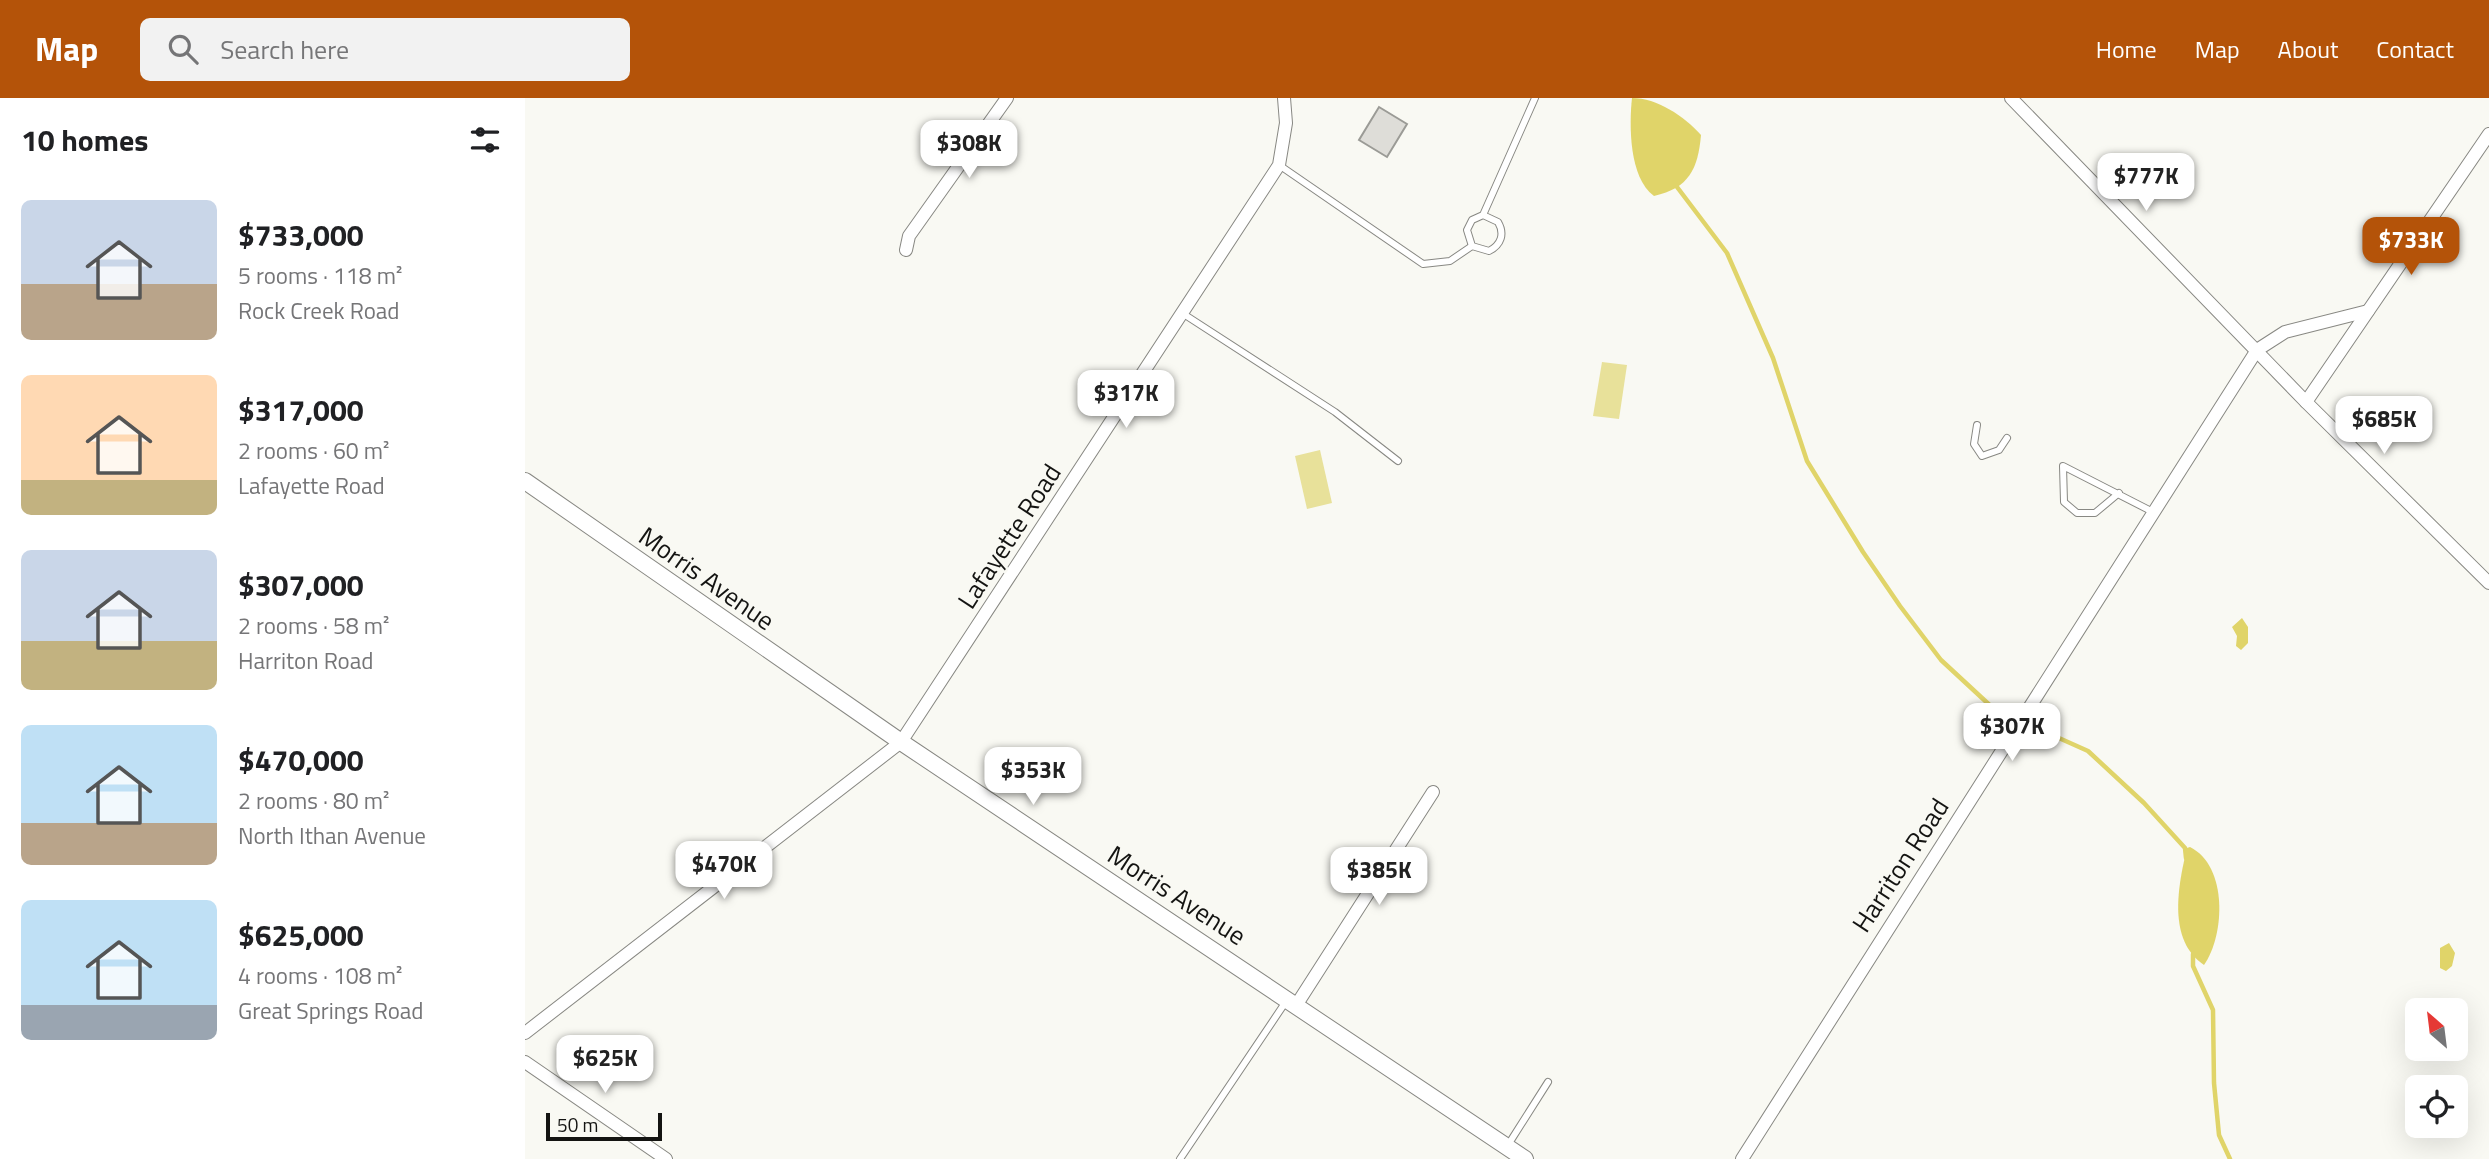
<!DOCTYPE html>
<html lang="en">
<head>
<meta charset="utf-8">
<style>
	:root { --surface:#fff; --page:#f2f2f2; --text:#202124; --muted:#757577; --accent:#b45309 }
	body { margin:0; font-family:"Titillium Web",sans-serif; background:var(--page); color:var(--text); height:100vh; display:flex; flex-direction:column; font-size:26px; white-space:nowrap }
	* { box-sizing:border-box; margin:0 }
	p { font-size:23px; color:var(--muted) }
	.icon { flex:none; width:38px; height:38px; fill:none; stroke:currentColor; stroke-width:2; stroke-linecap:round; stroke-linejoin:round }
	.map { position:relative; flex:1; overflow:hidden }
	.side { display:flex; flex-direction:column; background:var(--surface); width:525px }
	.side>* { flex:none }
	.needle { width:46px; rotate:332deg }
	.buttons { position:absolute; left:1880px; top:900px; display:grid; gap:14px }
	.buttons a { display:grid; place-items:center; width:63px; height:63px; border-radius:10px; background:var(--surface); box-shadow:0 7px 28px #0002; font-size:35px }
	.scale { position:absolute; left:21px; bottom:18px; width:116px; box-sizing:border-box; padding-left:7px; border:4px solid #141412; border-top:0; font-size:19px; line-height:24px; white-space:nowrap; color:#141412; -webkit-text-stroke:5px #f9f9f3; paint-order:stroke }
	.price { position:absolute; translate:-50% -60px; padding:0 16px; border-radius:14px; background:#fff; color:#222; font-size:23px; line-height:46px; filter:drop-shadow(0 2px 4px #0008) }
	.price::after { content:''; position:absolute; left:50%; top:42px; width:21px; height:16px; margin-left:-10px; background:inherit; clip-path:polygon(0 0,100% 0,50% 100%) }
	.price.active { background:var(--accent); color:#fff }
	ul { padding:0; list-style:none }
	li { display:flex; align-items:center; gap:21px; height:175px; padding:0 21px }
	li span { display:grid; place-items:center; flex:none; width:196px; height:140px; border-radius:10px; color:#555 }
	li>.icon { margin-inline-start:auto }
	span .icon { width:84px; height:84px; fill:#fffc; stroke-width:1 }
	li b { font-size:30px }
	h2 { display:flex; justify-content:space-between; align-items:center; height:84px; padding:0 21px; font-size:30px }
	header { display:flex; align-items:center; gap:42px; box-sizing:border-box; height:98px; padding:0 35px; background:var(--accent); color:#fff }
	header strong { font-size:33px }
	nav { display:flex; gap:38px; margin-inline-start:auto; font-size:24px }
	.search { width:490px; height:63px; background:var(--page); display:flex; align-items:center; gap:18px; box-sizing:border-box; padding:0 24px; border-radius:10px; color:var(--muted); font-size:26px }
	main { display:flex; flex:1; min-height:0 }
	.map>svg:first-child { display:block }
</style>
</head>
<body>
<header>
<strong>Map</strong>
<div class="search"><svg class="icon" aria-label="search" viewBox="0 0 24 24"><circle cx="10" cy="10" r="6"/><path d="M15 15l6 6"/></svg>Search here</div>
<nav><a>Home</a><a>Map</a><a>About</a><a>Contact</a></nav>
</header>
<main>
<section class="side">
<h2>10 homes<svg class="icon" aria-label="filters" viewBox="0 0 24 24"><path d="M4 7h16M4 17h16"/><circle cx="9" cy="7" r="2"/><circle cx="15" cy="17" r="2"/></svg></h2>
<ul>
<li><span style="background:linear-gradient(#c9d6e8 60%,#b9a48a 0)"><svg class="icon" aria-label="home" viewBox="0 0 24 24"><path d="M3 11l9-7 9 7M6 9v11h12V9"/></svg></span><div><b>$733,000</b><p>5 rooms · 118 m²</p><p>Rock Creek Road</p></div></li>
<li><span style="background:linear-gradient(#ffd9b3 75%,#c2b280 0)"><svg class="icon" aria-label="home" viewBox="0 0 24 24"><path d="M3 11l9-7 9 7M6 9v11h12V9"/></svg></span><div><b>$317,000</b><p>2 rooms · 60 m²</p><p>Lafayette Road</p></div></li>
<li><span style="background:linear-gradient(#c9d6e8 65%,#c2b280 0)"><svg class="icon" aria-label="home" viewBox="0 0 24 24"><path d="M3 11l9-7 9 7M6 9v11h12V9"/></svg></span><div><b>$307,000</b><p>2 rooms · 58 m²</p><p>Harriton Road</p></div></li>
<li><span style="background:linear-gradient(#bfe0f5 70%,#b9a48a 0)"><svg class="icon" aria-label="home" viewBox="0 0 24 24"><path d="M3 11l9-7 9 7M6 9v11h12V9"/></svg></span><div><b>$470,000</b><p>2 rooms · 80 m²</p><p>North Ithan Avenue</p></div></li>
<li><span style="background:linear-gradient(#bfe0f5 75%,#9aa5b1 0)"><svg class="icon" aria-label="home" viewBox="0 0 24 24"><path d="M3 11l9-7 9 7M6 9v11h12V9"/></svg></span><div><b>$625,000</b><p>4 rooms · 108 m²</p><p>Great Springs Road</p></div></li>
</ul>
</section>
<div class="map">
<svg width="1964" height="1061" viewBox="0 0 1964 1061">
	<rect width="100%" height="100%" fill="#f9f9f3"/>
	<g fill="#e8e19a">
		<polygon points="1077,264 1102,267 1094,321 1068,318"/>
		<polygon points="795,352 807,405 782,411 770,358"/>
	</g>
	<g fill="#e0d469">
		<path d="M 1107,0 C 1132,0 1159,18 1176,37 C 1173,71 1164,90 1129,98 C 1104,80 1104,27 1107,0 Z"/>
		<polygon points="1717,520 1723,529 1723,545 1716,552 1711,548 1712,538 1707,529"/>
		<path d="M 1665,749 C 1703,768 1700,837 1679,867 C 1642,842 1653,788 1662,750 Z"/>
		<polygon points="1924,845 1930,855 1927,868 1921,873 1915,870 1915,850"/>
	</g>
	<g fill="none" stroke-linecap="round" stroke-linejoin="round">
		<g stroke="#e0d469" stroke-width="4.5">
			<polyline points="1149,85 1202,155 1248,260 1282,363 1338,454 1375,508 1416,562 1470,612"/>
			<polyline points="1516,632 1563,653 1619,705 1660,750 1661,760"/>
			<polyline points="1668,856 1668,868 1688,912 1689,985 1694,1037 1705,1061"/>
		</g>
	</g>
	<polygon fill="#deddd8" stroke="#9b9b96" stroke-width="2" points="854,9 882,26 862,59 834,42"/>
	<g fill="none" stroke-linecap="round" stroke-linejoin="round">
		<defs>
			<g id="service">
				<polyline points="754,67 898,166 925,163 947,148"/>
				<path d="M 958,117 L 973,124 C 980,136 976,147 964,153 L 947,148 L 942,132 L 947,122 L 958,117 L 1010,0"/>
				<polyline points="657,215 810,314 873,363"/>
				<polyline points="1452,327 1449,346 1457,358 1474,352 1482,340"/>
				<polyline points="1594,395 1570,415 1552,415 1539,404 1538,368 1628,414"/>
				<polyline points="983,1047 1023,984"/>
				<polyline points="655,1061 762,902"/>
			</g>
			<g id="minor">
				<polyline points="1486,0 1781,304 1964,485"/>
				<polyline points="381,152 384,138 482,0"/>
				<polyline points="1781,304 1964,36"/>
				<polyline points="772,906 908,694"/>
				<polyline points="0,935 376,644 754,67 761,25 759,0"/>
				<polyline points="0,964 141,1061"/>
				<polyline points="1217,1061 1732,252 1760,234 1843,213"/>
			</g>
			<polyline id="tertiary" points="0,383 376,644 1000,1061"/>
		</defs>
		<use href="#service" stroke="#888883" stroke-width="8"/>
		<use href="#minor" stroke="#888883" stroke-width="14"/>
		<use href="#tertiary" stroke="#888883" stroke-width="18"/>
		<use href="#service" stroke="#fff" stroke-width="6"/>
		<use href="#minor" stroke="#fff" stroke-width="12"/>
		<use href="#tertiary" stroke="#fff" stroke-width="16"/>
	</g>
	<g text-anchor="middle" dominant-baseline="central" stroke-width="5" stroke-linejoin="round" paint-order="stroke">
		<g font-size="26" fill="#141412" stroke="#f9f9f3">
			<text transform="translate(484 438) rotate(-57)">Lafayette Road</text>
			<text transform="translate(182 480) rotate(35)">Morris Avenue</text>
			<text transform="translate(1375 767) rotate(-57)">Harriton Road</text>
			<text transform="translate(652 797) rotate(33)">Morris Avenue</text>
		</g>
	</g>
</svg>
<div class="buttons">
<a><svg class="needle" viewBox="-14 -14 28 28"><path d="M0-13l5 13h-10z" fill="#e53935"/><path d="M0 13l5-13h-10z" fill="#757577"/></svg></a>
<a><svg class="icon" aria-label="locate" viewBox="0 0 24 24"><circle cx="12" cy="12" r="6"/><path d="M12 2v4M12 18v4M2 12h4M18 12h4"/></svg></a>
</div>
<div class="scale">50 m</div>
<b class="price" style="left:444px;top:82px">$308K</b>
<b class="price" style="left:1621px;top:115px">$777K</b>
<b class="price active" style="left:1886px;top:179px">$733K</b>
<b class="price" style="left:601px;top:332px">$317K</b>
<b class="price" style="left:1859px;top:358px">$685K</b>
<b class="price" style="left:1487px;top:665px">$307K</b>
<b class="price" style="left:508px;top:709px">$353K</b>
<b class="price" style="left:199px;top:803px">$470K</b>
<b class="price" style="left:854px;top:809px">$385K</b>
<b class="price" style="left:80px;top:997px">$625K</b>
</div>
</main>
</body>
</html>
